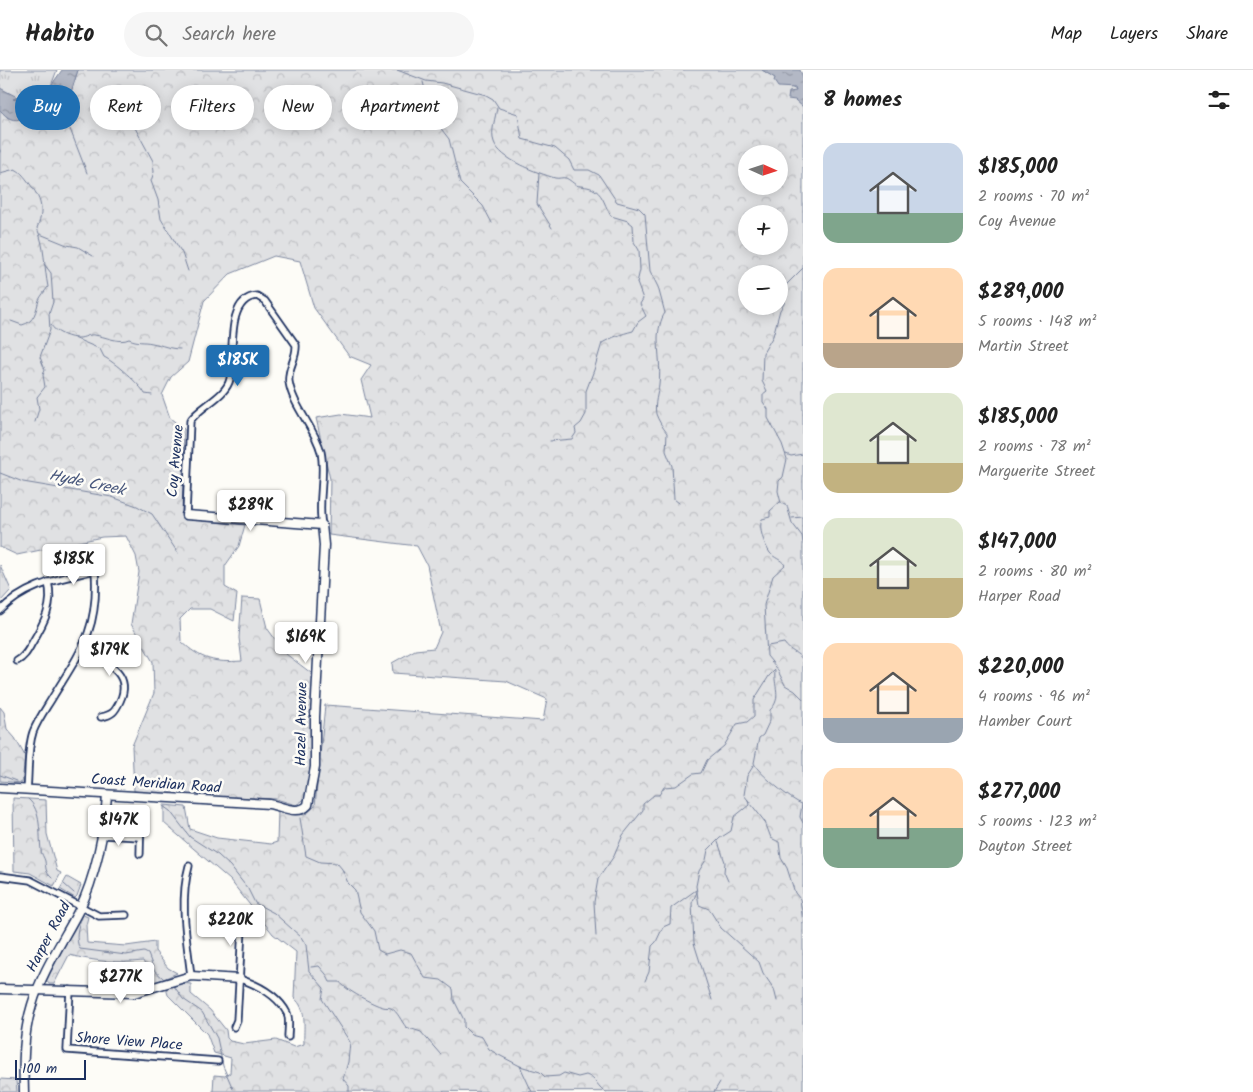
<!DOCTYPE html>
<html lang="en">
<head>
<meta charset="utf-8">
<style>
	:root { --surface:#fff; --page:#f6f6f6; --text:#222; --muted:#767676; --line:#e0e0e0; --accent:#1f6fb2 }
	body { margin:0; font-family:Kalam,sans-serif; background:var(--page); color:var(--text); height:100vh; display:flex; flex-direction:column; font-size:19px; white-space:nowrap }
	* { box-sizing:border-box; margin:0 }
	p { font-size:16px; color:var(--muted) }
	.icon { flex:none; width:28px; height:28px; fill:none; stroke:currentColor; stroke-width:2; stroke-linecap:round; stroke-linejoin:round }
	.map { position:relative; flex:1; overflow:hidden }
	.details { display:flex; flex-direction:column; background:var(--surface); width:450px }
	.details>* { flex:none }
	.top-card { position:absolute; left:15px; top:15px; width:475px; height:45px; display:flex; gap:10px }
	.needle { width:32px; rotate:93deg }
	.buttons { position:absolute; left:738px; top:75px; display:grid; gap:10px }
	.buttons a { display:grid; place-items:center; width:50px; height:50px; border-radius:50%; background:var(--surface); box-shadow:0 2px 12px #0003; font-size:25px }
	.scale { position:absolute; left:15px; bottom:12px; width:71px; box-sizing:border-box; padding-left:5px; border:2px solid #1b2f5e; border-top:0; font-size:14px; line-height:18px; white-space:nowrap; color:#1b2f5e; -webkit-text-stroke:4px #fdfcf7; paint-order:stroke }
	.price { position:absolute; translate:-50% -42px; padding:0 11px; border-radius:5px; background:#fff; color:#222; font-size:16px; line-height:32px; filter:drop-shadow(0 1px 2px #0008) }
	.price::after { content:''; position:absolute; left:50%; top:30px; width:15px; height:11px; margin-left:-8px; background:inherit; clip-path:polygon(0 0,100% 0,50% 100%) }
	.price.current { background:var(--accent); color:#fff }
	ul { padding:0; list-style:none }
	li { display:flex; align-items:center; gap:15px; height:125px; padding:0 20px }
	li span { display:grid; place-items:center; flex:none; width:140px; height:100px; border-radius:15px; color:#555 }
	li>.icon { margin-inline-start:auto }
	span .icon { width:60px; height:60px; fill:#fffc; stroke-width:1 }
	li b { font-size:21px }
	h2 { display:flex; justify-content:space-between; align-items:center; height:60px; padding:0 20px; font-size:21px }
	.chip { padding:0 18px; border-radius:22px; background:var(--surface); box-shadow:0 2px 12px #0003; font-size:18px; line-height:45px }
	.chip.current { background:var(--accent); color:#fff }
	header { display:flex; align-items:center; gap:30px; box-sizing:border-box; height:70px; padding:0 25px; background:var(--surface); border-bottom:1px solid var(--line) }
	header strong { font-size:24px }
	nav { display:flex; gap:28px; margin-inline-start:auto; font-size:18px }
	.search { width:350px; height:45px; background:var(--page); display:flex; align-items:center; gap:12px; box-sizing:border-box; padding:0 18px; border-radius:28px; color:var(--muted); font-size:19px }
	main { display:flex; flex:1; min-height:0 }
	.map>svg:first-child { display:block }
</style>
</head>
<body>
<header>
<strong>Habito</strong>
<div class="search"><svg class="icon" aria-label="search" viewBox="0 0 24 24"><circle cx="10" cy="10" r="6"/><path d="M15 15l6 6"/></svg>Search here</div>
<nav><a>Map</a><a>Layers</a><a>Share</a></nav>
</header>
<main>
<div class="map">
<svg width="803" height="1022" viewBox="0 0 803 1022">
	<defs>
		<pattern id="grass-tufts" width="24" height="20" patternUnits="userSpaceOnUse" patternTransform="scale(1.25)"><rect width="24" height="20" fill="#e0e1e3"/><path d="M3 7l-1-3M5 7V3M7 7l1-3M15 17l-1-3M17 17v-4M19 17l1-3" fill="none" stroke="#c0c1c5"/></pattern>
		<pattern id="forest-crowns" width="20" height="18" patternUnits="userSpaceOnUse" patternTransform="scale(1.25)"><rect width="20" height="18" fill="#e0e1e3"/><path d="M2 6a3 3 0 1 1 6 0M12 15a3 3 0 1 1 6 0" fill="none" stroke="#c0c1c5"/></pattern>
		<pattern id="water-ripples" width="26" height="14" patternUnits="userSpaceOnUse" patternTransform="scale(1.25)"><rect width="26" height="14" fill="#b3b8c5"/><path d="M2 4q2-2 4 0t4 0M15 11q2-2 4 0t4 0" fill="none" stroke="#9196a3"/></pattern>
	</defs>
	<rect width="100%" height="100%" fill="#fdfcf7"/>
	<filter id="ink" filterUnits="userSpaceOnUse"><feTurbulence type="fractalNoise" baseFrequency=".02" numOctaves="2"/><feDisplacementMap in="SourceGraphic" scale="10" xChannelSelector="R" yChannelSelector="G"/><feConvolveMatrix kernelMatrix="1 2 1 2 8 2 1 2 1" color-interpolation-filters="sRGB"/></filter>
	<g filter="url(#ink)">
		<g fill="url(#grass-tufts)" stroke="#7e88a0">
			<path d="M 0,0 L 57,0 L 49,21 C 32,33 20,31 0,26 Z"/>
			<polygon points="0,495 11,520 0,532"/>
		</g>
		<g fill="url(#forest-crowns)" stroke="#7e88a0" fill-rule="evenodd">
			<path d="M 78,0 L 762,0 L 796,20 L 795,29 L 803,37 L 803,1022 L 213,1021 L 214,1005 L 225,1006 L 230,1003 L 231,988 L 214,983 L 207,964 L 168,925 L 166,918 L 180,913 L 191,914 L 191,924 L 210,940 L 226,960 L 227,968 L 230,971 L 244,974 L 276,970 L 294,977 L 304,974 C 303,958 308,939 294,928 L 296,882 L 273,864 L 230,810 L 164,753 L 164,735 L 186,737 L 190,759 L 217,768 L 271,774 L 277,772 L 278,741 L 305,745 L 315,736 L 325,635 L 543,651 L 547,629 L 506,611 L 393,603 L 392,593 L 415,580 L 434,578 L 441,562 L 427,495 L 417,476 L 329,465 L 330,409 L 316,348 L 341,344 L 370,348 L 361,310 L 371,295 L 349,286 L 314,238 L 300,191 L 274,186 L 230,204 L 204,231 L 188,292 L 171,307 L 162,325 L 170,348 L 184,359 L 182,449 L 245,455 L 239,476 L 225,496 L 225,517 L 237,524 L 234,551 L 210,539 L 190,539 L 180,549 L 181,571 C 201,590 215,593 242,591 L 239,568 L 242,528 L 260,529 L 267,558 L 286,584 L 315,606 L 311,675 L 313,694 L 305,729 L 296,735 L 276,729 L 158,724 L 134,721 L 132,676 L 154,623 L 153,592 L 131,554 L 139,502 L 136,486 L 126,466 L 102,467 L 17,485 L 0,477 L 0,40 L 8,48 C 31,47 45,49 66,38 ZM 746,84 L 779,84 L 779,116 L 746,116 ZM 746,144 L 779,144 L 779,176 L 746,176 ZM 746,204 L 779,204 L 779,236 L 746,236 Z"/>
			<polygon points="0,637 4,642 7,659 15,668 25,686 22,713 0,711"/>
			<polygon points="13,728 46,730 47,764 57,801 61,803 54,816 30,803 14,801"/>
			<polygon points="67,807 81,815 77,826 75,828 60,819"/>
			<path d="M 83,845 L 88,847 L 86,855 L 87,873 L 126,876 L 155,872 L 155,881 L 168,898 L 177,903 L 157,912 L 153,912 L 143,891 C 118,894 94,891 69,885 L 54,914 L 49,914 L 46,910 L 80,847 Z"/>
			<polygon points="0,1009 16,1010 17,1022 0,1022"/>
		</g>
		<g fill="url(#water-ripples)" stroke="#76819c">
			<path d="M 62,0 L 78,0 L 66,38 L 52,45 L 28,50 L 24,48 C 13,52 8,49 0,40 L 0,18 L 19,28 L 13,29 L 35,35 L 37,30 L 35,28 L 46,23 Z"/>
			<polygon points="762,0 800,0 803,7 803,37 795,30 788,29 789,22 796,21 795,18 778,17 774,11 775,8"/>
		</g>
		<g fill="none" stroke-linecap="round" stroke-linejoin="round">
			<g stroke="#76819c" stroke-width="1">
				<path d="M 397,0 L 426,11 L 442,13 L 486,25 L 493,29 L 499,38 L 518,44 L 522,69 L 555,78 L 569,90 L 574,100 L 589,100 L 599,105 L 617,132 L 639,138 L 645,144 L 650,201 L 658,217 L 665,243 C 661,248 658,261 658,268 C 658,283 661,299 659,314 C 658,324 654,333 656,344 C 658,350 663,358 667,363 L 666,381 L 672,396 L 674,429 L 679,433"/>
				<polyline points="423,12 432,47 449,69 460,113 483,136 492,153"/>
				<path d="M 497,37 C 496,47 490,62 494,72 C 500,90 538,103 555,108 C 559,109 562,107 566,108 C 570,110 573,113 576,115 C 582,117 589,116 595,120 C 604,126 605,137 611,146 L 628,151 L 633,155 L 634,172 L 639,180 L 640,200 L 637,213 L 643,229 L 640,234 L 646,246 L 638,252 L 633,261 C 621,264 613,267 602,273 L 594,300 L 586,321 L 586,344 L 581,353 L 575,358 L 576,363 L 572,369 L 550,371"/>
				<polyline points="134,56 153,91 154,102 151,111 158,130 161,149 182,183 188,201"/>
				<polyline points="70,59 87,103"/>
				<polyline points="0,80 0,82"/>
				<path d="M 0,103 L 15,99 C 21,102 23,105 27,110 C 39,126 46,137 37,158 C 45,176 44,197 48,217 C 45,221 41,226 39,230 C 36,240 35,252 22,255 L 11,251"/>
				<polyline points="539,103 537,134 552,158"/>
				<polyline points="40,164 67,175 78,177 93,186"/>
				<polyline points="803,198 785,216 784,234 780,240 773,266 763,283 762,311 767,321 763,324 763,332 768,339 768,348 782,374 787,389 783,407 779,411 778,421 781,433 787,436 792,453 802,466 803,472"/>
				<path d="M 51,255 C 54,262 71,269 79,268 C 84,268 89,264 94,265 C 105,266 119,274 129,269 C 138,273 143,271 152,273 C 162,275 170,279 180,279"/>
				<path d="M 74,268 L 100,279 L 104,287 C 113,291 141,315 145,324 L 152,325"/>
				<polyline points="35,352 39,339 37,327 45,317 43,305 45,300 40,287 50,260 49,244 53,232 51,203 44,194"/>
				<polyline points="786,384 791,386 803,384"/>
				<polyline points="0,403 23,412 112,427 137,436 152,444 178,483"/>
				<path d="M 780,432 L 770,441 L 770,447 L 762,449 C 758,458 764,474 770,483 C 774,488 781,489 785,495 L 773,506 L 764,535 L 767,586 L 776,597 L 785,615 L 795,621 L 803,629"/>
				<polyline points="792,448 803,447"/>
				<path d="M 768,576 L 784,573 C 790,582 798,582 803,590"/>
				<path d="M 775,601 C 773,615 783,628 770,640 L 770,650 L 763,665 L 759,668 L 754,693 C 757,702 792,731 802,734 L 800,747 L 803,753"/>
				<polyline points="754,695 747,706 744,725 765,752 771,768 779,772 781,788 787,798 795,823 800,829 803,853"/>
				<polyline points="0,705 16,711"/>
				<path d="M 28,729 C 42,740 39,765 41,780 C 41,784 44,787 45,791 C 46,798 45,802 52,808"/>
				<polyline points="748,730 749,735 734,747 731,761 720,768 708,780 706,790 699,801 696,816 699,835 709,839 721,858 759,892 763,903 774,919 777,931"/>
				<polyline points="163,736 170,741 190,767 218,785 230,796 248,819 255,833 274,843 301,867 306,875 309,901 324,918 322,929 350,972 348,992 343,1009 349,1016 349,1022"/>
				<path d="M 300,748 L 306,786 L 320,792 L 337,793 L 342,799 L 348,813 L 355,820 L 360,842 L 374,861 L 378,880 L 385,884 L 400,880 L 411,883 L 425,908 L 441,910 L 453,919 L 454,930 L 464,950 L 464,957 L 471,964 L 482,967 L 489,979 L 497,984 L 520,996 L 540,1002 L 545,1007 L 559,1006 L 564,1003 L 578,1007 L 586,1005 C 596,1008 598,1018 606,1022"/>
				<polyline points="718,772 725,792 724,802 728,811"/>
				<polyline points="64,814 74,823"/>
				<polyline points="697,822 692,833 694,873 712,930"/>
				<path d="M 82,848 C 77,855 75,871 80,879 L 126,885 L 144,882 L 148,884 L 154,900 L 163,908"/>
				<polyline points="596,866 594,832 598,809 614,786 623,765 643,740 643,734 654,725 659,725 664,717 676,716 693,704 701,703 707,690 724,676 737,654 747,652 754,646 754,630 769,606 777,598"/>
				<path d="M 311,897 L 319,896 L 326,904 L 330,912 L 340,912 C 344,919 374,935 383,937 C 386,938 388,937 391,938 C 398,942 401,951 406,957 L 421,962 L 441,985"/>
				<polyline points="645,911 649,902 652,876 656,872 663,857 670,854 671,838 696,820"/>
				<polyline points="174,916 183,929 202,942 217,968 223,996 233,1019"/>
				<polyline points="520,996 532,1022"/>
				<polyline points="714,1022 720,1012"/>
			</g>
			<defs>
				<g id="street">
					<path d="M 186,445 L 190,351 C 200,336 226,327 230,309 C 235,288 224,228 257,226 L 265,231 L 296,275 C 297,289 287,298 289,312 C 293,337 315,358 321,382 C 326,406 317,431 322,455"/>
					<path d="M 0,541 C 26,514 60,509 95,500 C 99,557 83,578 54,625 C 47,637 38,649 33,662 C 27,680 29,701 27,720"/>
					<path d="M 82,579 C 102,591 134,602 120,631 C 115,642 112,645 101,647"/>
					<path d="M 17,591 C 25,587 28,580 32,573 C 44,553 54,535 48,512"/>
					<polyline points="101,765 140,767"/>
					<polyline points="140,784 141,740"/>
					<path d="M 189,796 C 179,832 187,871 191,906"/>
					<polyline points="0,806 30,810 99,846 126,845"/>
					<path d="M 240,909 C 258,915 278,926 287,943 C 290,949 288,960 288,967"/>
					<polyline points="70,920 67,980 218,991"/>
					<polyline points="234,957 237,950 242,859 246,849"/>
				</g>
				<g id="secondary">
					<path d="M 0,718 L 269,734 C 282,736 298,746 308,735 L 315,697 L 315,647 L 324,475 L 322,455 L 186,445"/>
					<polyline points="0,919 134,923 191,906 240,909"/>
					<path d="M 24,1022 C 23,993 23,964 32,935 C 42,901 63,871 79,840 C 95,809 105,760 107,725"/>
				</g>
			</defs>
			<use href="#street" stroke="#1b2f5e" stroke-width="9"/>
			<use href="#secondary" stroke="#1b2f5e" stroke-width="11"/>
			<use href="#street" stroke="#fdfcf7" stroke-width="5.5"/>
			<use href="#secondary" stroke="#fdfcf7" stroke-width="8"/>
		</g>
	</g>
	<g text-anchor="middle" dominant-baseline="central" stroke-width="5" stroke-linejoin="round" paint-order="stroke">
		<g font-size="15" fill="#1b2f5e" stroke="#fdfcf7">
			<text transform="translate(176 391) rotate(-85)">Coy Avenue</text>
			<text transform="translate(302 654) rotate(-89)">Hazel Avenue</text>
			<text transform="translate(156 714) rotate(4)">Coast Meridian Road</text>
			<text transform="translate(49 867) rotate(-62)">Harper Road</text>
			<text transform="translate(129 972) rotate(4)">Shore View Place</text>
		</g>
		<g font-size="16" font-style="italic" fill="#49587d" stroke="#fdfcf7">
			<text transform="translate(87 413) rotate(12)">Hyde Creek</text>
		</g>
	</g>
</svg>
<div class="buttons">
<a><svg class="needle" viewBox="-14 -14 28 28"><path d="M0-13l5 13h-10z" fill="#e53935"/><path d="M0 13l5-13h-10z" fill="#767676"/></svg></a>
<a>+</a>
<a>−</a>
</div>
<div class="scale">100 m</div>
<b class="price current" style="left:238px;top:317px">$185K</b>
<b class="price" style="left:251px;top:462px">$289K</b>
<b class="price" style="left:74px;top:516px">$185K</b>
<b class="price" style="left:306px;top:594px">$169K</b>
<b class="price" style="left:110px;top:607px">$179K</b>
<b class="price" style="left:119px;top:777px">$147K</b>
<b class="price" style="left:231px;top:877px">$220K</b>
<b class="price" style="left:121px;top:934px">$277K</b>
<div class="top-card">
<a class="chip current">Buy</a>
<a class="chip">Rent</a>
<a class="chip">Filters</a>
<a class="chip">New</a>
<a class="chip">Apartment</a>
</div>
</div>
<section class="details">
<h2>8 homes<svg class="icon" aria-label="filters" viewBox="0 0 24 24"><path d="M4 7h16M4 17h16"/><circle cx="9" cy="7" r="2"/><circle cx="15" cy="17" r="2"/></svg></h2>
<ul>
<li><span style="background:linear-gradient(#c9d6e8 70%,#7fa58c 0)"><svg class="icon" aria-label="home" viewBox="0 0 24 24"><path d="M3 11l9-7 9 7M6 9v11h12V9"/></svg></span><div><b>$185,000</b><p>2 rooms · 70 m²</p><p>Coy Avenue</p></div></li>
<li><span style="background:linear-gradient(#ffd9b3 75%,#b9a48a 0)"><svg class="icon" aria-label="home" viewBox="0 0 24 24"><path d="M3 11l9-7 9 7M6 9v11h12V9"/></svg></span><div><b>$289,000</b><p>5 rooms · 148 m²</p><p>Martin Street</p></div></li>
<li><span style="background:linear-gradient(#dfe7d0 70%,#c2b280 0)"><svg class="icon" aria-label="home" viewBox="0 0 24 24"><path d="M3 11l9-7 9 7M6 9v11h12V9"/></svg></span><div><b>$185,000</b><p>2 rooms · 78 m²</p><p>Marguerite Street</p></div></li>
<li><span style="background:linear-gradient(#dfe7d0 60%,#c2b280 0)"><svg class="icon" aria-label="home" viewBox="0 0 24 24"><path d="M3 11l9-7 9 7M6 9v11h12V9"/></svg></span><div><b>$147,000</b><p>2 rooms · 80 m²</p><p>Harper Road</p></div></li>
<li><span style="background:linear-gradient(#ffd9b3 75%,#9aa5b1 0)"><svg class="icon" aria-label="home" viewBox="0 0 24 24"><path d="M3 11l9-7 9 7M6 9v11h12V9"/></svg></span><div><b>$220,000</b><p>4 rooms · 96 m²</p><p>Hamber Court</p></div></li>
<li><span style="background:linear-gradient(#ffd9b3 60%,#7fa58c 0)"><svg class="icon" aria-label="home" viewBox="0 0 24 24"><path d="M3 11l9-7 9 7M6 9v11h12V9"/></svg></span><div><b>$277,000</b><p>5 rooms · 123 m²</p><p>Dayton Street</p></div></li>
</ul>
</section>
</main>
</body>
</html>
